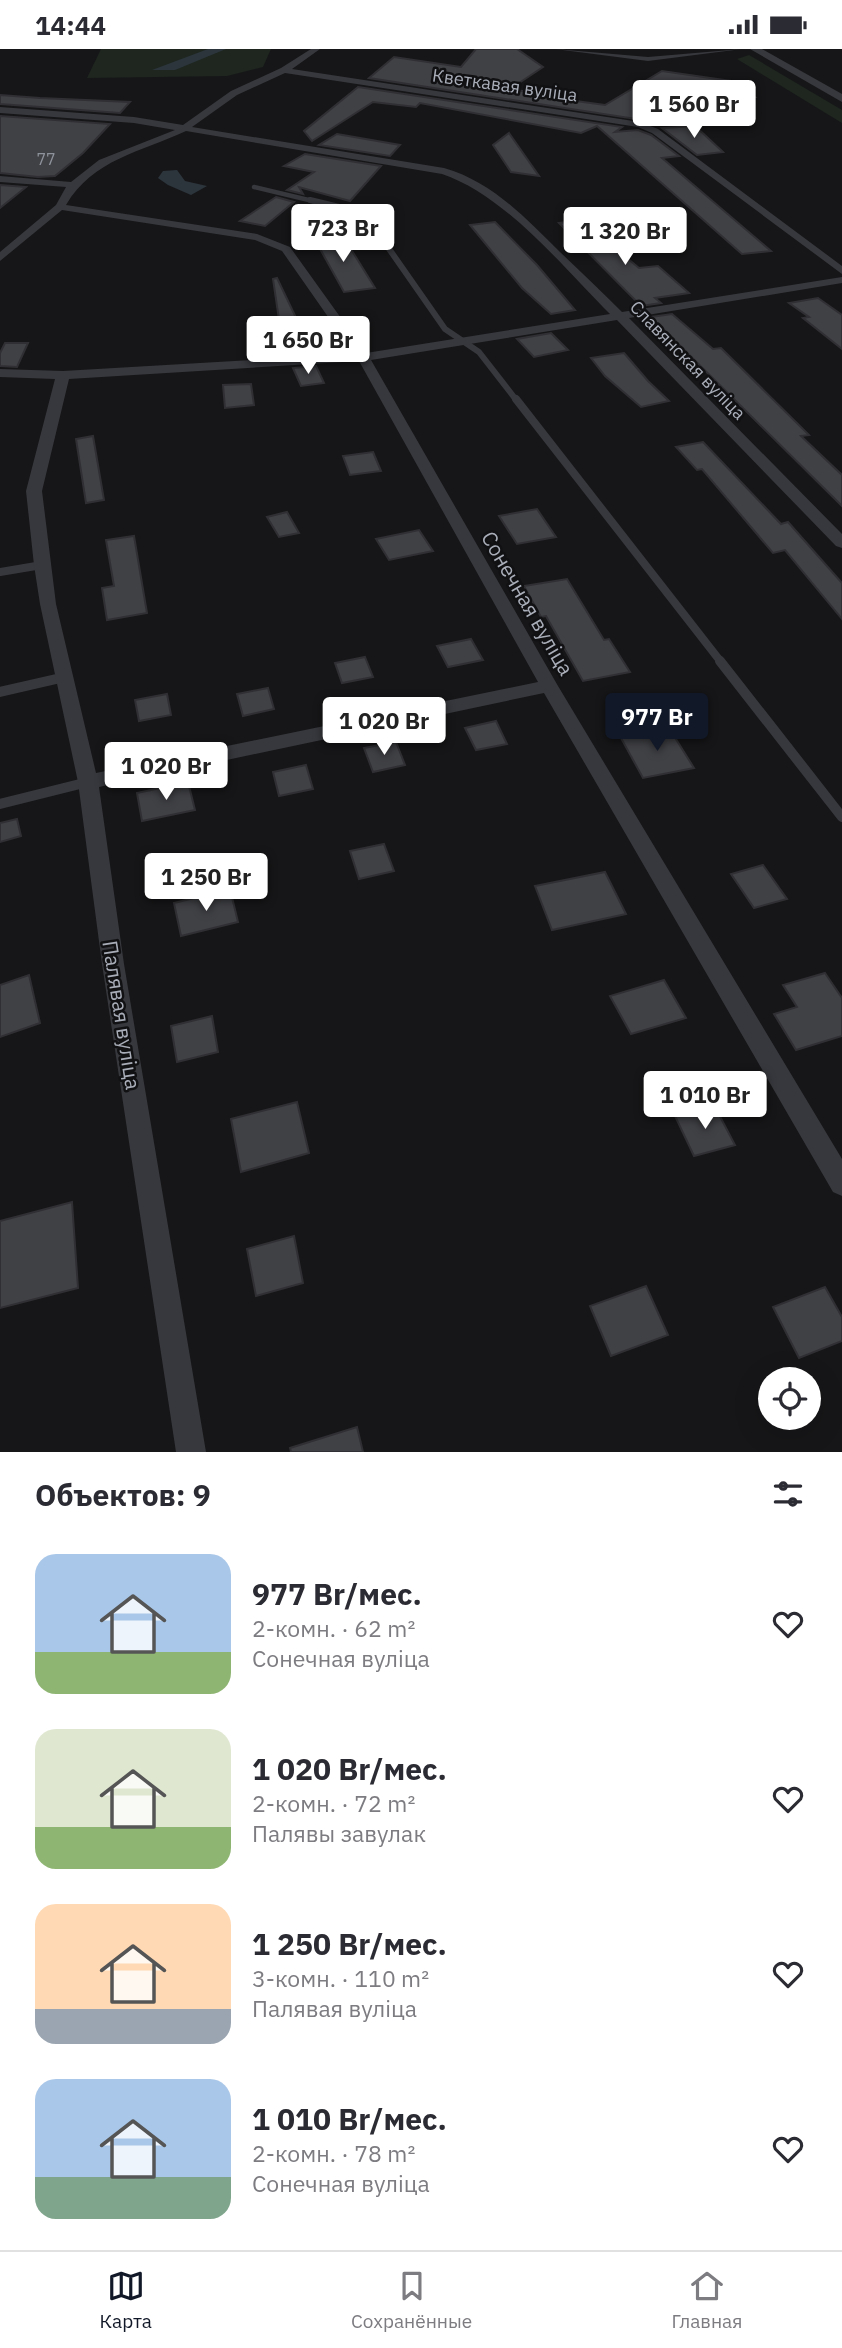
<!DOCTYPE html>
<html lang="ru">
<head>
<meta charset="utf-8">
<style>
	:root { --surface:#fff; --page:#f2f2f3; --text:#2b2b33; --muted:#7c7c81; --line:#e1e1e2; --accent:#111827 }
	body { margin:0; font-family:"IBM Plex Sans",sans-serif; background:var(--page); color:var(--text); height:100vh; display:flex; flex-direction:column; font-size:26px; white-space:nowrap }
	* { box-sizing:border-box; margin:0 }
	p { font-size:23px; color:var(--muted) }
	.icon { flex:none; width:38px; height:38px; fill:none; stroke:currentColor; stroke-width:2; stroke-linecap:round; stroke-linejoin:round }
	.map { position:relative; height:1403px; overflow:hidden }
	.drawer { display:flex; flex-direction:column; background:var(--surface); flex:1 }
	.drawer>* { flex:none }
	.controls { position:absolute; left:758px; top:1318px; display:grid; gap:14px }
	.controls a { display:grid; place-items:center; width:63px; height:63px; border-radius:50%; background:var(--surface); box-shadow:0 7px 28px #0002; font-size:35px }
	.price { position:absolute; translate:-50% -60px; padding:0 16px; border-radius:7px; background:#fff; color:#222; font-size:23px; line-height:46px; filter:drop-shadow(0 2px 4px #0008) }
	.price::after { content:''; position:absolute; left:50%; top:42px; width:21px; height:16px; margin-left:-10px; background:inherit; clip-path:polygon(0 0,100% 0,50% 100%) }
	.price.selected { background:var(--accent); color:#fff }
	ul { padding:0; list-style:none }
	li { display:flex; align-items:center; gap:21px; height:175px; padding:0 35px }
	li span { display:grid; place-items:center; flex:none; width:196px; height:140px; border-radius:21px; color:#555 }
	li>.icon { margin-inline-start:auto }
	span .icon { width:84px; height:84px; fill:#fffc; stroke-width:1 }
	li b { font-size:30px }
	h2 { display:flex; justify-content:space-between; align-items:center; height:84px; padding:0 35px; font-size:30px }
	.status { display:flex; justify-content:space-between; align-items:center; height:49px; padding:0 35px; background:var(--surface); direction:ltr }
	.status svg { height:19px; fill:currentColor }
	.tabs { display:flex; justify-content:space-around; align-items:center; height:98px; border-top:2px solid var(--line); background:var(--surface); font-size:19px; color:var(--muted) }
	.tabs a { display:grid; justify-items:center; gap:4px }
	.tabs .selected { color:var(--accent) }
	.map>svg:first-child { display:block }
</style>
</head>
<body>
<div class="status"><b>14:44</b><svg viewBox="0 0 49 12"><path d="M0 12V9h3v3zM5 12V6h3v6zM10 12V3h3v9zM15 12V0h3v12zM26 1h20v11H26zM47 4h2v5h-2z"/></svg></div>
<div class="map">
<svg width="842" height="1403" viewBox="0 0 842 1403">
	<rect width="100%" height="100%" fill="#161618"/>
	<g fill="#1e261f">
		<polygon points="101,0 271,0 263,18 227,27 87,29"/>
		<polygon points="749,6 842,61 842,74 737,10"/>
	</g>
	<g fill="#2c353c">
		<polygon points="208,0 226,0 175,21 152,21"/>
		<polygon points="177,121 185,132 207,137 191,146 168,136 158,129 163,122"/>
	</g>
	<g fill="#404145" stroke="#303034" stroke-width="2">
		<polygon points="476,0 517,0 543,18 510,40 541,45 539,47 605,56 662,22 731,32 755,48 714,53 687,37 636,70 369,29 394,8 461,18"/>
		<polygon points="358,38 622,78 615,83 638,81 651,86 679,107 662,109 771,202 742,205 597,77 581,84 420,54 416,58 373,53 312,92 304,82"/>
		<polygon points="0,46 40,49 130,53 120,64 0,55"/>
		<polygon points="0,67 110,75 83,104 55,127 38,128 0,124"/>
		<polygon points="695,77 723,103 697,106 662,79"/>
		<polygon points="509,84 539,127 511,123 493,96"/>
		<polygon points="337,85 400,96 390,107 319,96"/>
		<polygon points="305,105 381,117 350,152 299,138 303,145 287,141 314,123 284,117"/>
		<polygon points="0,136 26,138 0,159"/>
		<polygon points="276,148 294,153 265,177 240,172"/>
		<polygon points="581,171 639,219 658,217 689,244 655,249 661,254 641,257 559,174"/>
		<polygon points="495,173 537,216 575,261 551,265 522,239 470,176"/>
		<polygon points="309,180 349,197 375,239 344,243"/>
		<polygon points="277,229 309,296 306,296 310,305 288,306 282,291 273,230"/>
		<polygon points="818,249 842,266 842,300 803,269 809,268 789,254"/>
		<polygon points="672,265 713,300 721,299 809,386 801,387 842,426 842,457 651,268"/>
		<polygon points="551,284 568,301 534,308 517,290"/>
		<polygon points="5,294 28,294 17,318 0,317 0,304"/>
		<polygon points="624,304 648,332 669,352 641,358 605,327 591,309"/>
		<polygon points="316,317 324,334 301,337 293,319"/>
		<polygon points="251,335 254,356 225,359 223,336"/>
		<polygon points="93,387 104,451 86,454 76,390"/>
		<polygon points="703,393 781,475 788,473 842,534 842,570 785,501 773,504 702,420 697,421 676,398"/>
		<polygon points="373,403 381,422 350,426 343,407"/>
		<polygon points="537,460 556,488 517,495 499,467"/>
		<polygon points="287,463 299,484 279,488 267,468"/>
		<polygon points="419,481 433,502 389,511 376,490"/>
		<polygon points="134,487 147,564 107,571 102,539 114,537 106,491"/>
		<polygon points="567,530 604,591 609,590 630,623 583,632 546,567 541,568 524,537"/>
		<polygon points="471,590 483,611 448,618 437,597"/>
		<polygon points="365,608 373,628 342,634 335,614"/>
		<polygon points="268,639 274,660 243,667 237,645"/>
		<polygon points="167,645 171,666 139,672 135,651"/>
		<polygon points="496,672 507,695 476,701 465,679"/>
		<polygon points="669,679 694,719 643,729 621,689"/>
		<polygon points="396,693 405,716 373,723 364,699"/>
		<polygon points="306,716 313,740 279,747 273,723"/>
		<polygon points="188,733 195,761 142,772 137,744"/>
		<polygon points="17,770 21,787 0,793 0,774"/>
		<polygon points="384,795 394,822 359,830 350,802"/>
		<polygon points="763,816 787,850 754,859 731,825"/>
		<polygon points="605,823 626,865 552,881 535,837"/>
		<polygon points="230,840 238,873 181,887 174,854"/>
		<polygon points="825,924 842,949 842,987 796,1001 774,965 797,958 783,936"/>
		<polygon points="29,926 40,974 0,988 0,936"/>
		<polygon points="664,931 686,969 631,985 610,947"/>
		<polygon points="212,967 218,1003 177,1013 171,977"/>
		<polygon points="297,1053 309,1104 241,1123 231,1070"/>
		<polygon points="714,1056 735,1096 694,1107 675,1067"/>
		<polygon points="72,1153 78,1239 0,1259 0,1172"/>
		<polygon points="294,1187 303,1234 256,1247 247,1200"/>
		<polygon points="646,1237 668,1286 611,1307 590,1257"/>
		<polygon points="825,1238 842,1268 842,1292 799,1309 773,1258"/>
		<polygon points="357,1378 363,1403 291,1403 290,1399"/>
	</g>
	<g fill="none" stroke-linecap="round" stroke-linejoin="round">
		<polyline stroke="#37383d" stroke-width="4.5" points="254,138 317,153"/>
		<polyline stroke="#37383d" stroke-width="6" points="310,151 364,164 445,280 479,303 517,352"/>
		<g stroke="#37383d" stroke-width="8">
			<polyline points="516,350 721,613"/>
			<polyline points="0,523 42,516"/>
		</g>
		<g stroke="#37383d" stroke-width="10">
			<polyline points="720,612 842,768"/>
			<polyline points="0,643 65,628"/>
			<polyline points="0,755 88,733"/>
		</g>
		<g fill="#37383d" fill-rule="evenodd">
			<path d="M 311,0 L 320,0 L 292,20 L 640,73 L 658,80 L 842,217 L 842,225 L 652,84 L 638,78 L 285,24 L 237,46 L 192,78 L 444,119 C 493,133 525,169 560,203 C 581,223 602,243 622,263 L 842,228 L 842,234 L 629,269 L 842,485 L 842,499 L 836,497 L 617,271 L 371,311 L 558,637 L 842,1110 L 842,1147 L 833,1143 L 544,644 L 99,738 L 124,915 L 206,1403 L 176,1403 L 102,915 L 78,733 L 40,555 L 34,516 L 26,442 L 55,330 L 0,328 L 0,320 L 63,322 L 354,305 L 282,202 L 255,191 L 62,161 L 0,212 L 0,203 L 56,156 L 66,138 L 0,133 L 0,127 L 71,133 L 99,111 L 175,81 L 134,74 L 0,64 L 0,58 L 134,68 L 183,76 L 231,42 L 281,19 ZM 186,82 L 442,125 C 505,146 563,218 610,265 L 366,304 L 290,198 L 257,185 L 66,156 C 93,110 141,103 186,82 ZM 359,312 L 538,633 L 96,724 L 56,555 L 42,442 L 69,330 Z"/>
			<polygon points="555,0 648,8 742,0 648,12"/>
		</g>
		<polygon fill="#37383d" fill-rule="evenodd" points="750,0 762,0 842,45 842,53"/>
	</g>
	<g text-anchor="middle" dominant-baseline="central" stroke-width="5" stroke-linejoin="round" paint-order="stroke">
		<g font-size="16" fill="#8e929b">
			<text x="46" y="110">77</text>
		</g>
		<g font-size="18" fill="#a8adb8" stroke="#111113">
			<text transform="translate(505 36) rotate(8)">Кветкавая вуліца</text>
			<text transform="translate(688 311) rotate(46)">Славянская вуліца</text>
		</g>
		<g font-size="21" fill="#a8adb8" stroke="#111113">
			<text transform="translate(528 554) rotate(60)">Сонечная вуліца</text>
			<text transform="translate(122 966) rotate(81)">Палявая вуліца</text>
		</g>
	</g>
</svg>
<div class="controls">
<a><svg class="icon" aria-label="locate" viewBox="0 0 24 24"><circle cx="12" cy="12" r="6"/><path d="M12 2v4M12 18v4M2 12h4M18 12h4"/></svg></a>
</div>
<b class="price" style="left:694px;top:91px">1 560 Br</b>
<b class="price" style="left:343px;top:215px">723 Br</b>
<b class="price" style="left:625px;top:218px">1 320 Br</b>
<b class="price" style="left:308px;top:327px">1 650 Br</b>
<b class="price selected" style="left:657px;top:704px">977 Br</b>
<b class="price" style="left:384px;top:708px">1 020 Br</b>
<b class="price" style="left:166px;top:753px">1 020 Br</b>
<b class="price" style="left:206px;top:864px">1 250 Br</b>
<b class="price" style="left:705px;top:1082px">1 010 Br</b>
</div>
<section class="drawer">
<h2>Объектов: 9<svg class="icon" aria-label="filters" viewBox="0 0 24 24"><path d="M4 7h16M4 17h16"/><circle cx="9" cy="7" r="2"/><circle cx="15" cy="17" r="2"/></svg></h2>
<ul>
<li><span style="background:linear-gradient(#a9c7e8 70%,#8fb573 0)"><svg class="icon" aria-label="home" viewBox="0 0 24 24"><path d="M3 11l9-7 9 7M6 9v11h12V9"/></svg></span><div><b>977 Br/мес.</b><p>2-комн. · 62 m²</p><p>Сонечная вуліца</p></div><svg class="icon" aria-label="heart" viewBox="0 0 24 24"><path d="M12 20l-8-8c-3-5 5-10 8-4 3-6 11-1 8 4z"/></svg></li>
<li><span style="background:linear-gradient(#dfe7d0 70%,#8fb573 0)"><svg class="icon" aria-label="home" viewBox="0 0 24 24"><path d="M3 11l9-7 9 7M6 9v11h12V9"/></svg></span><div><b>1 020 Br/мес.</b><p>2-комн. · 72 m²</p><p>Палявы завулак</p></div><svg class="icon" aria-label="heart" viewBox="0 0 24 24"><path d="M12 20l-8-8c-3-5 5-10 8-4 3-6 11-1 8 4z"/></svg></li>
<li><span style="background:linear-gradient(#ffd9b3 75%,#9aa5b1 0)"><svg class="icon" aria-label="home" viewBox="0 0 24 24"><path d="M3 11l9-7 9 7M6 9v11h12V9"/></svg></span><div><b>1 250 Br/мес.</b><p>3-комн. · 110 m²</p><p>Палявая вуліца</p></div><svg class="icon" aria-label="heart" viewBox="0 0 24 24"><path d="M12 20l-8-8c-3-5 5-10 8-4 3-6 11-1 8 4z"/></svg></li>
<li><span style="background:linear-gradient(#a9c7e8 70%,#7fa58c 0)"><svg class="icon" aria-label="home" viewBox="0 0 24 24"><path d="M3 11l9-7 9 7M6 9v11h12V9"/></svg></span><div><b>1 010 Br/мес.</b><p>2-комн. · 78 m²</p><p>Сонечная вуліца</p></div><svg class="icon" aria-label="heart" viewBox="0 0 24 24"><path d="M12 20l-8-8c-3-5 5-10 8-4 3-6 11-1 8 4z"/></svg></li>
</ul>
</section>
<nav class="tabs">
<a class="selected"><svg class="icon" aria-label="map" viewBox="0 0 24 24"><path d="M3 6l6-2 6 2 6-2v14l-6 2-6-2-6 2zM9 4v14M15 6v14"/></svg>Карта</a>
<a><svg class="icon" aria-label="saved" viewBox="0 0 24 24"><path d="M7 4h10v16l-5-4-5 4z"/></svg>Сохранённые</a>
<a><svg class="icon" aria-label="home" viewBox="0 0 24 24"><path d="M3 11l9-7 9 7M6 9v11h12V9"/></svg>Главная</a>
</nav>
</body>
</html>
